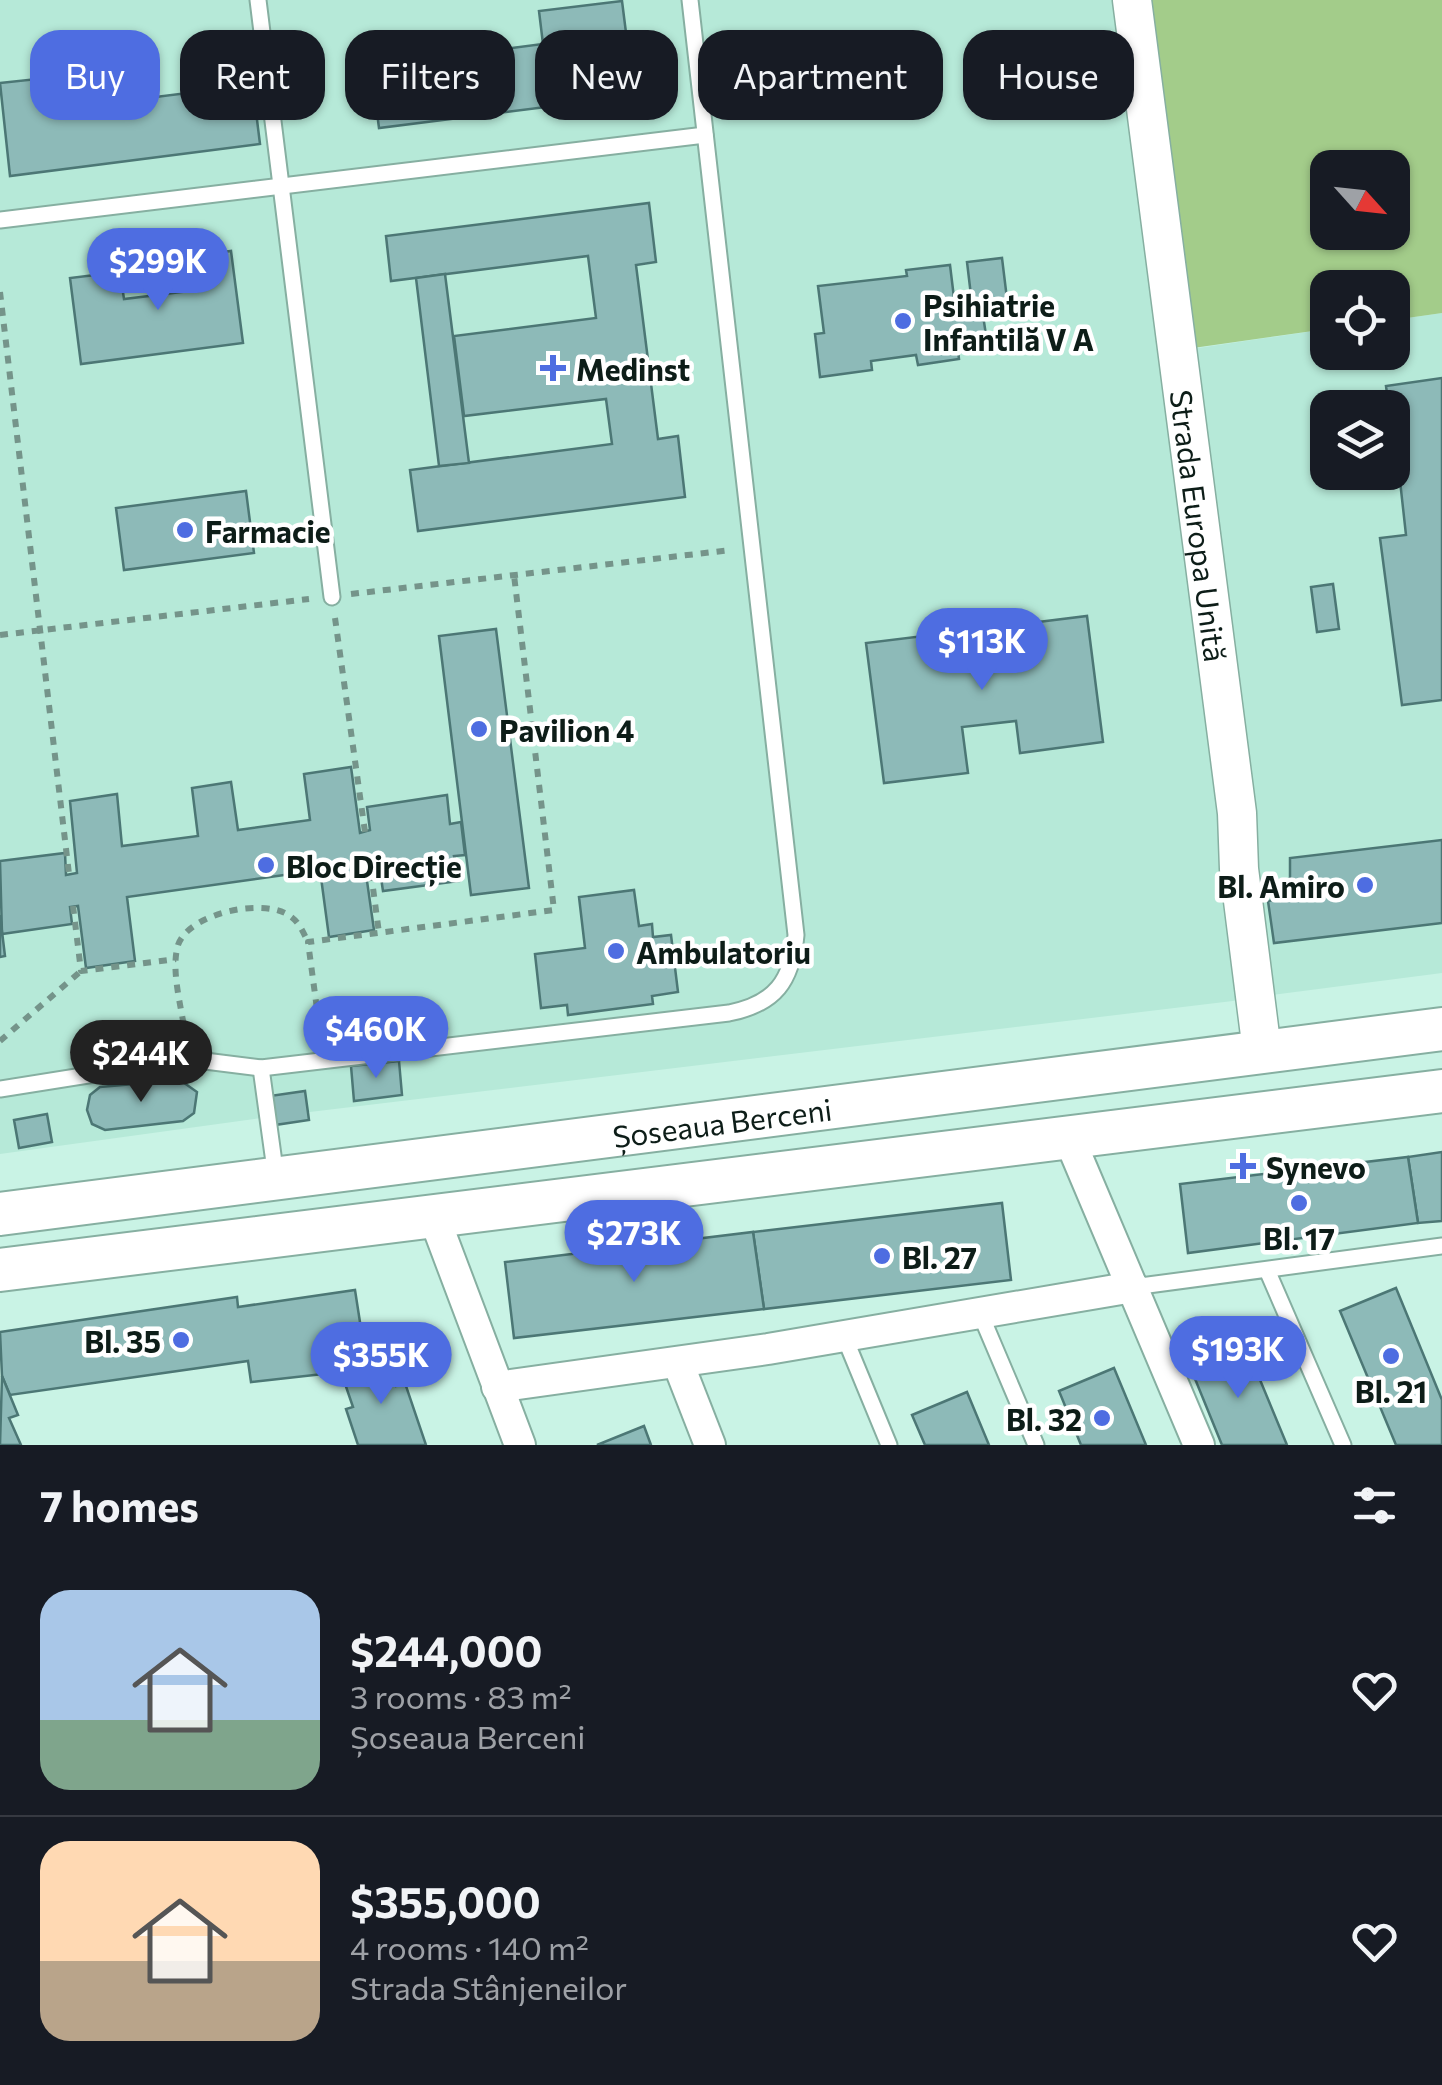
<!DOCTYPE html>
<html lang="en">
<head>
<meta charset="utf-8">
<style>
	:root { --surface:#171b24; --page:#242831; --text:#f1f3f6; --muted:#9ea1a6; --line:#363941; --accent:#4e6de1 }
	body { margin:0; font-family:Commissioner,sans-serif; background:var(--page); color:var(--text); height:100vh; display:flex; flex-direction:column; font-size:38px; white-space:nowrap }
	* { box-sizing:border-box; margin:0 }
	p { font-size:32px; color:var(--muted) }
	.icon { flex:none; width:55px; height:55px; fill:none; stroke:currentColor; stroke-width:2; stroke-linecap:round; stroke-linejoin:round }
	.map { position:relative; height:1445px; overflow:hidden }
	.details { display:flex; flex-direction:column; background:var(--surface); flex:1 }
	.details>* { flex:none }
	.guide { position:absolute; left:30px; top:30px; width:1382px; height:90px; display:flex; gap:20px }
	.needle { width:65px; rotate:117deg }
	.tools { position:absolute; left:1310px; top:150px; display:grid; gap:20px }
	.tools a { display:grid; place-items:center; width:100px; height:100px; border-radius:20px; background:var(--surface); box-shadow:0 2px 8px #0004; font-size:50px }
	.price { position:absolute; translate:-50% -85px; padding:0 22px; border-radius:35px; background:var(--accent); color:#fff; font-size:32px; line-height:65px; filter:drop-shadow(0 2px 5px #0008) }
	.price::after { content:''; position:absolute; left:50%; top:60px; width:30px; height:22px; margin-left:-15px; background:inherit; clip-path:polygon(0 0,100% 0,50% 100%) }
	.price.active { background:#222; color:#fff }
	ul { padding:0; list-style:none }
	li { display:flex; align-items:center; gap:30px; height:250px; padding:0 40px }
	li+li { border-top:2px solid var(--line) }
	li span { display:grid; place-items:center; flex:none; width:280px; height:200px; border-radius:30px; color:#555 }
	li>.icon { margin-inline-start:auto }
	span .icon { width:120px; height:120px; fill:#fffc; stroke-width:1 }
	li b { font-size:42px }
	h2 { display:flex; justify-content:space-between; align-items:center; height:120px; padding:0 40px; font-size:42px }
	.chip { padding:0 35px; border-radius:30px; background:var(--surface); box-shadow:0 2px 8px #0004; font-size:35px; line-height:90px }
	.chip.active { background:var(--accent); color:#fff }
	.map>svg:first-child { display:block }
</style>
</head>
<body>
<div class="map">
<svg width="1442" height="1445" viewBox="0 0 1442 1445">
	<rect width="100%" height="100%" fill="#c9f3e5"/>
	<g fill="#b6e9d8" fill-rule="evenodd">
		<polygon points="0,0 1120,0 1241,1000 268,1117 0,1154"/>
		<path d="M 1442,313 L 1442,973 L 1256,997 L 1178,351 L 1327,329 L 1328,352 L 1392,352 L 1393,320 ZM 1328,408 L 1392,408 L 1392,472 L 1328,472 Z"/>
	</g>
	<path fill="#a3cc8a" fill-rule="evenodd" d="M 1148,0 L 1442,0 L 1442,313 L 1393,320 L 1392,288 L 1328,288 L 1327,329 L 1193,348 ZM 1328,168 L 1392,168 L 1392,232 L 1328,232 Z"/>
	<g fill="#8dbab8" stroke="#4c7775" stroke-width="2.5">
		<polygon points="622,1 634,96 379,128 371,66 543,44 539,11"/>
		<polygon points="249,55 260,144 10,176 0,83 46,78 51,110 204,91 201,61"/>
		<polygon points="649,203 656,262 636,265 658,439 678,436 685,497 418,531 410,470 612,444 606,399 464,416 454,336 596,318 588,256 391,281 386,236"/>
		<polygon points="231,251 243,343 81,364 70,278 120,272 124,299 182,292 178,258"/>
		<polygon points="1002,258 1008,307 982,309 988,348 958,351 959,359 918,365 916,355 871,361 872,370 820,377 815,334 824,333 818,286 907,276 906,270 950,265 955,306 972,304 967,262"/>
		<polygon points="445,274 469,463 439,466 416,278"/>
		<polygon points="1442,378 1442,700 1402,705 1380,538 1406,535 1392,408 1389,408 1386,386"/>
		<polygon points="246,491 254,553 124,570 116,508"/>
		<polygon points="1333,584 1339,629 1317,632 1311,587"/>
		<polygon points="1087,616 1103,742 1020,753 1016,721 962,727 968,773 884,783 866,643"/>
		<polygon points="496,629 529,888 471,895 439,636"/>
		<polygon points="351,767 360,833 370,830 367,807 447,795 450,824 461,822 465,855 454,856 459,881 383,891 380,871 366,874 374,930 329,937 320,870 127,897 135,961 86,968 78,906 70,907 72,924 2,934 0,861 65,853 66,875 77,873 70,801 117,794 122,846 198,836 192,788 231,782 238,830 310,820 304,774"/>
		<polygon points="1442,840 1442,923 1274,943 1268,901 1290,898 1290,858"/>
		<polygon points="634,890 639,926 652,924 653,937 671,935 678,992 652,996 653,1004 568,1015 567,1005 541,1008 535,954 585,948 579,897"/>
		<polygon points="0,915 5,956 0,957"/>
		<polygon points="399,1061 402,1095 354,1101 351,1066"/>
		<polygon points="180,1080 197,1092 194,1113 183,1121 105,1130 92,1124 87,1110 90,1095 100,1087"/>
		<polygon points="305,1091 309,1120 275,1125 270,1096"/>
		<polygon points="47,1114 52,1142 19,1148 14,1120"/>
		<polygon points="1442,1152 1442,1221 1418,1223 1408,1157"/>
		<polygon points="1408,1157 1418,1223 1188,1253 1180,1184"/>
		<polygon points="1002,1203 1011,1280 764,1309 753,1232"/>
		<polygon points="753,1232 764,1309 514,1338 505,1262"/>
		<polygon points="1396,1288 1442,1400 1442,1445 1396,1445 1340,1311"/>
		<polygon points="355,1290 364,1348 354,1349 357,1367 341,1372 251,1382 248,1361 10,1395 2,1376 0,1332 237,1297 238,1307"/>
		<polygon points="1246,1346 1287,1445 1222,1445 1191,1369"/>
		<polygon points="386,1356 396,1386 405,1383 426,1445 358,1445 346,1409 353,1407 341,1372"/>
		<polygon points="1114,1368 1146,1445 1081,1445 1059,1391"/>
		<polygon points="2,1376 18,1415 9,1418 21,1445 0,1445"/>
		<polygon points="967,1392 989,1445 925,1445 912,1415"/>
		<polygon points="644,1426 651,1445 597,1445"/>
	</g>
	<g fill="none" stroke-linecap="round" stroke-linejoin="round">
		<defs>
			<g id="service">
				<polyline points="258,0 332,597"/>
				<polyline points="0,220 705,135"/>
				<polyline points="261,1068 276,1177"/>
				<path d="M 0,1089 L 189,1059 L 261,1068 L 729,1013 C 775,1004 792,981 796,935 L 690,0"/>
				<polyline points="1267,1270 1343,1445"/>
				<polyline points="1133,1287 1442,1246"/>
				<polyline points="980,1313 1036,1445"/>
				<polyline points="844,1336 889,1445"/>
			</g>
			<g id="minor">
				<polyline points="1069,1138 1199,1445"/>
				<polyline points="434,1217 520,1445"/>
				<polyline points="678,1363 710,1445"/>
				<polyline points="497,1387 768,1349 1133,1287"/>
			</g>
			<g id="tertiary">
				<path id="s1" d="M 1132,0 L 1237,813 L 1239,869 L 1262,1051"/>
			</g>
			<g id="secondary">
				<path id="s2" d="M 0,1214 L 1442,1029"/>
				<polyline points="0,1270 1442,1091"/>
			</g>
		</defs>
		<use href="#service" stroke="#86afa1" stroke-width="19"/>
		<use href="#minor" stroke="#86afa1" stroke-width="34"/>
		<use href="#tertiary" stroke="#86afa1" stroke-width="41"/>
		<use href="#secondary" stroke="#86afa1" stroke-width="46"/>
		<g stroke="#75948a" stroke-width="6" stroke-dasharray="8 8" stroke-linecap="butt">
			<polyline points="0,292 69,874"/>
			<polyline points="351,594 731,550"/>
			<polyline points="335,618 365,832"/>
			<polyline points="0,635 309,599"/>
			<polyline points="371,873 379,933"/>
			<polyline points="73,906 81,971 176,959"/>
			<polyline points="321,1039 308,942 554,910 514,575"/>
			<path d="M 186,1040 C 183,1012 170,972 178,945 C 189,913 264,897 290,916 C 299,922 303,932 308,942"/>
			<polyline points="0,1041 81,971"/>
		</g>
		<use href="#service" stroke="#fff" stroke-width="15"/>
		<use href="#minor" stroke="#fff" stroke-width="30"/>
		<use href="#tertiary" stroke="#fff" stroke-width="38"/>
		<use href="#secondary" stroke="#fff" stroke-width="42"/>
	</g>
	<g fill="#4e6de1" stroke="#fff" stroke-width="4">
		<circle cx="903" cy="321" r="10"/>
		<path d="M548 353h10v10h10v10h-10v10h-10v-10h-10v-10h10z"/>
		<circle cx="185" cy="530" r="10"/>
		<circle cx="479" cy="729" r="10"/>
		<circle cx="266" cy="865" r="10"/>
		<circle cx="1365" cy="885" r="10"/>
		<circle cx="616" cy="951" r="10"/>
		<path d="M1238 1151h10v10h10v10h-10v10h-10v-10h-10v-10h10z"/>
		<circle cx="1299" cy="1203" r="10"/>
		<circle cx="882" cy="1256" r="10"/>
		<circle cx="181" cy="1340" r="10"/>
		<circle cx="1391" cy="1356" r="10"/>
		<circle cx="1102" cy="1418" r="10"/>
	</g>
	<g text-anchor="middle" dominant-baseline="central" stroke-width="9" stroke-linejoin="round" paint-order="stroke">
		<g font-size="30" font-weight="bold" fill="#0d1d18" stroke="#fff" text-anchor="start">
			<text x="923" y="304">Psihiatrie<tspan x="923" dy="34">Infantilă V A</tspan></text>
			<text x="576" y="368">Medinst</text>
			<text x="205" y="530">Farmacie</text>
			<text x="499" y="729">Pavilion 4</text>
			<text x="286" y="865">Bloc Direcție</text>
			<text x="1345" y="885" text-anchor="end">Bl. Amiro</text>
			<text x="636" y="951">Ambulatoriu</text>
			<text x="1266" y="1166">Synevo</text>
			<text x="1299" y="1237" text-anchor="middle">Bl. 17</text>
			<text x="902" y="1256">Bl. 27</text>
			<text x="161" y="1340" text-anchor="end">Bl. 35</text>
			<text x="1391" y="1390" text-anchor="middle">Bl. 21</text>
			<text x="1082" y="1418" text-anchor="end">Bl. 32</text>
		</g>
		<g font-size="30" fill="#0d1d18" stroke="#fff">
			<text stroke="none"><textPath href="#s1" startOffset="530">Strada Europa Unită</textPath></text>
			<text stroke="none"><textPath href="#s2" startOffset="728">Șoseaua Berceni</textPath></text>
		</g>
	</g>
</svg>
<div class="tools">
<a><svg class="needle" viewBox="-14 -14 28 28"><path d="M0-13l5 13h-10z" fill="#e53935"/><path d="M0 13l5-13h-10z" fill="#9ea1a6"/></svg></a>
<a><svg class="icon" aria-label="locate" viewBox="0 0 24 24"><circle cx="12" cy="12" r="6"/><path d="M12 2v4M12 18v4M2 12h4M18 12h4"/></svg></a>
<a><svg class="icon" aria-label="layers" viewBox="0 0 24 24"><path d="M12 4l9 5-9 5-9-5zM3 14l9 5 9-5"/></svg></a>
</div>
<b class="price" style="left:158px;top:313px">$299K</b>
<b class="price" style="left:982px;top:693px">$113K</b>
<b class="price" style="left:376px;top:1081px">$460K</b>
<b class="price active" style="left:141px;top:1105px">$244K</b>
<b class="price" style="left:634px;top:1285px">$273K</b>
<b class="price" style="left:1238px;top:1401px">$193K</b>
<b class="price" style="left:381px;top:1407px">$355K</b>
<div class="guide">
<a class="chip active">Buy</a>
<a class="chip">Rent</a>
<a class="chip">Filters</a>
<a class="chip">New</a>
<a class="chip">Apartment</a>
<a class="chip">House</a>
</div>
</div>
<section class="details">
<h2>7 homes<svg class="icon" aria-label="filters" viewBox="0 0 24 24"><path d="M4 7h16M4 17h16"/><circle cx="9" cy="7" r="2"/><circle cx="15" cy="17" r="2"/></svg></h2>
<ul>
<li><span style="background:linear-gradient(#a9c7e8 65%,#7fa58c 0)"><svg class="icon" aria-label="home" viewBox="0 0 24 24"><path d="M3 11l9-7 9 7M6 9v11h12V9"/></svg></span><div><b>$244,000</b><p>3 rooms · 83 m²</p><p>Șoseaua Berceni</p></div><svg class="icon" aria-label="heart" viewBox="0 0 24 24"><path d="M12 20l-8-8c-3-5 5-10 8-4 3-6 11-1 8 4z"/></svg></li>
<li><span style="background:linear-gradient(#ffd9b3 60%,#b9a48a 0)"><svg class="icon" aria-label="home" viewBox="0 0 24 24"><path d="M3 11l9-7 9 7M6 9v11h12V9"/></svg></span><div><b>$355,000</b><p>4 rooms · 140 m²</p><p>Strada Stânjeneilor</p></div><svg class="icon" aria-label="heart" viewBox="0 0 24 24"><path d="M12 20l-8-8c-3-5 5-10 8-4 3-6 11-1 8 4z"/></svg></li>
</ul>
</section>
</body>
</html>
